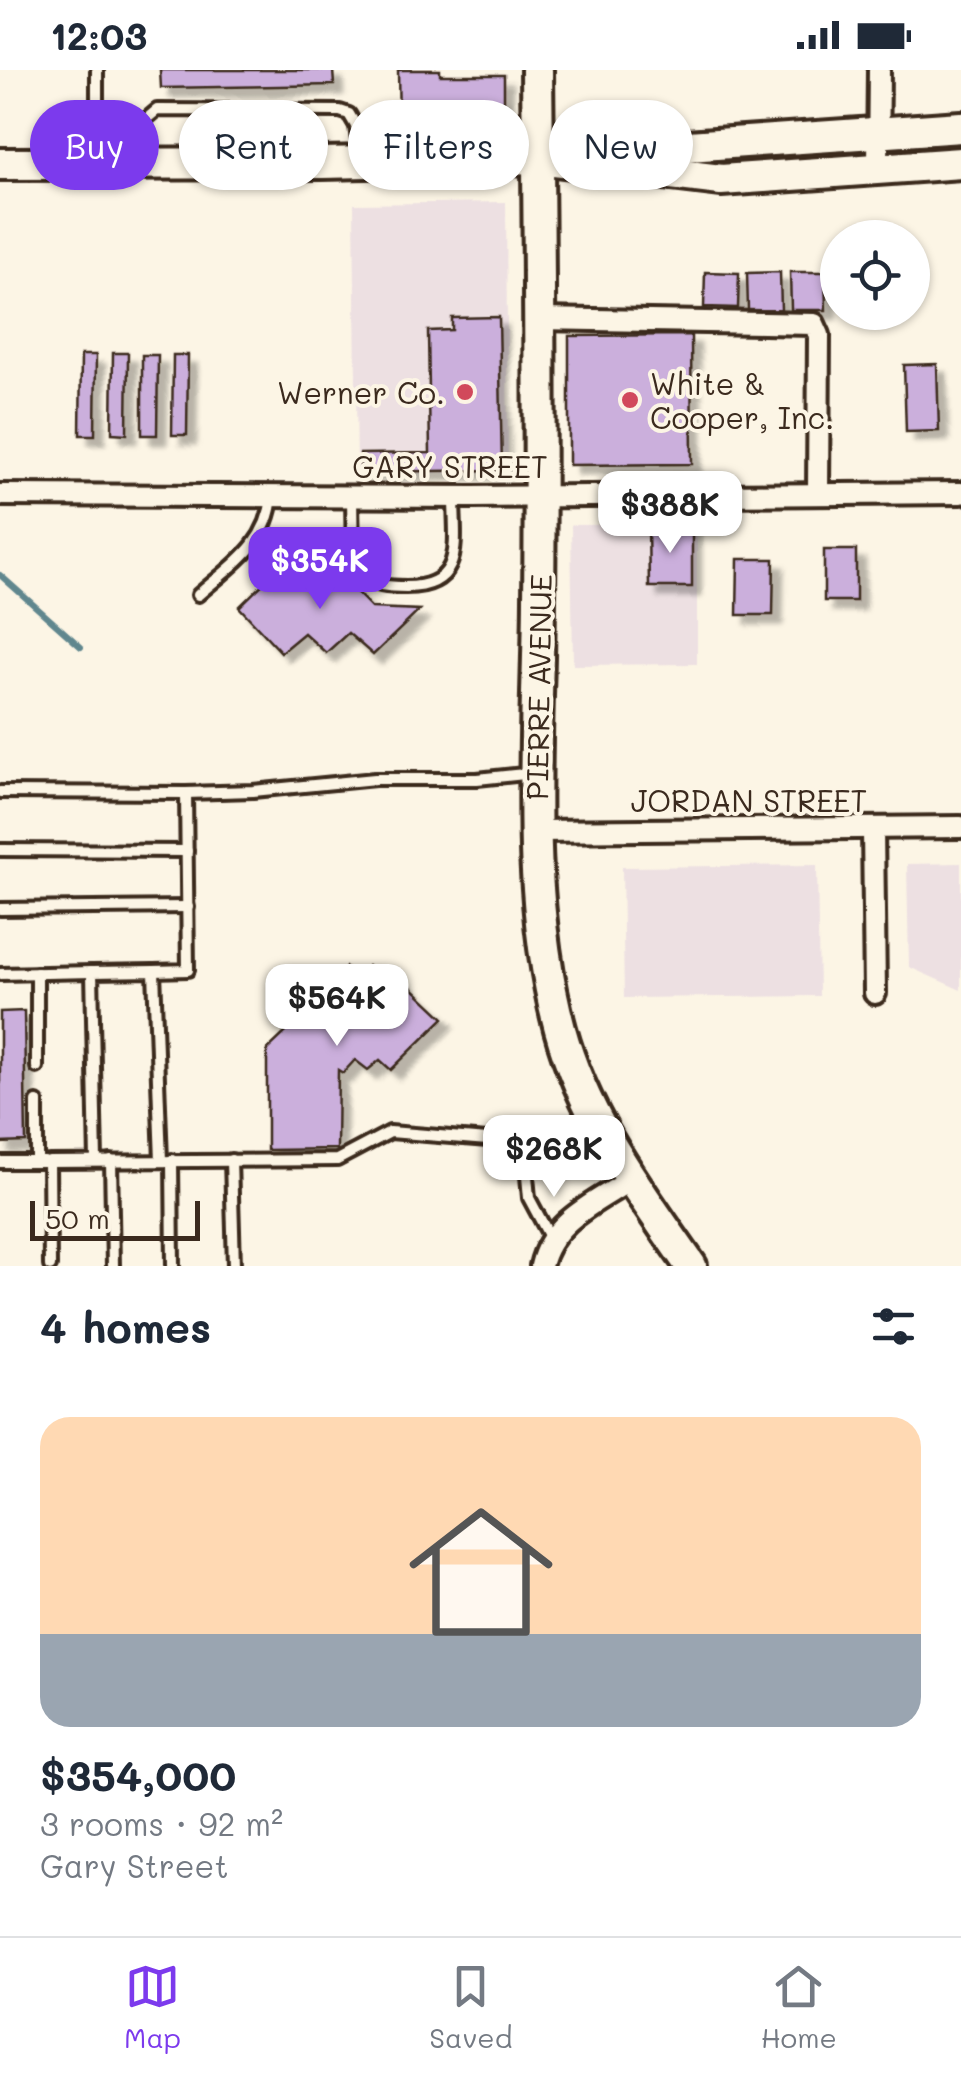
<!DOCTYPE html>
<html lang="en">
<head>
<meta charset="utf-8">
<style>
	:root { --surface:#fff; --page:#f2f2f3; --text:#1f2937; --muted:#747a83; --line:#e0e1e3; --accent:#7c3aed }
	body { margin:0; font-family:Mali,sans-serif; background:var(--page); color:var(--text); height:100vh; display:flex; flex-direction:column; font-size:38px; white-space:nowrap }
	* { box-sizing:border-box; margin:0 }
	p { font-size:32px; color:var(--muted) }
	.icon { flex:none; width:55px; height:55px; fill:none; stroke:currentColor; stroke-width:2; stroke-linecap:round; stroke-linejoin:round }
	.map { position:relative; height:1196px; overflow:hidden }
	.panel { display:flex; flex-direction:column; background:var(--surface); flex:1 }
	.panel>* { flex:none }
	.banner { position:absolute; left:30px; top:30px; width:902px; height:90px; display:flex; gap:20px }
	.tools { position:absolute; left:820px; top:150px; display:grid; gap:20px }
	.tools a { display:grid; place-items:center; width:110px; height:110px; border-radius:50%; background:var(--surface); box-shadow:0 2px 8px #0004; font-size:50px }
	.scale { position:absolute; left:30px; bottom:25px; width:170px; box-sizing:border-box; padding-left:10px; border:5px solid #3b2a1e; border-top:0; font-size:28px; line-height:35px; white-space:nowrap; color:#3b2a1e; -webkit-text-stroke:8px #fcf5e5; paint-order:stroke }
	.price { position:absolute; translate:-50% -85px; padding:0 22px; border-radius:20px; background:#fff; color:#222; font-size:32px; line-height:65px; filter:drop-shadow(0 2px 5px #0008) }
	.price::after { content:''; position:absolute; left:50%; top:60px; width:30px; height:22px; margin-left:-15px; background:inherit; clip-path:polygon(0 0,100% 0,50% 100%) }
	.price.active { background:var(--accent); color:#fff }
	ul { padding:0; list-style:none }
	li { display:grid; align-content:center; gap:20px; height:530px; padding:0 40px }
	li span { display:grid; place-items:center; height:310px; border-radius:30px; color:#555 }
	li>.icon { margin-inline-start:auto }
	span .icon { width:180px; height:180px; fill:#fffc; stroke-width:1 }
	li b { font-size:42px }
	h2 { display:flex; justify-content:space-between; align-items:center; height:120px; padding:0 40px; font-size:42px }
	.tag { padding:0 35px; border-radius:45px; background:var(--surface); box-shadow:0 2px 8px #0004; font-size:35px; line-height:90px }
	.tag.active { background:var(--accent); color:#fff }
	.status { display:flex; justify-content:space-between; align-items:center; height:70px; padding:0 50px; background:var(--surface); direction:ltr }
	.status svg { height:28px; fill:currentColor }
	.tab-bar { display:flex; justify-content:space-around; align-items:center; height:140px; border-top:2px solid var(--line); background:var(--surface); font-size:28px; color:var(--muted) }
	.tab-bar a { display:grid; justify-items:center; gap:5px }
	.tab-bar .active { color:var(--accent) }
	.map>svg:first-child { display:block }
</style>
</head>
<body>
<div class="status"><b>12:03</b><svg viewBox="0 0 49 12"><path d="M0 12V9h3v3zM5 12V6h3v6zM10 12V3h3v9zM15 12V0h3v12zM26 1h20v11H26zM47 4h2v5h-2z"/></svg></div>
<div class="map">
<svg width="961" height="1196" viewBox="0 0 961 1196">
	<defs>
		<filter id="shadow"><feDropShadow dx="9" dy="9" stdDeviation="2.5" flood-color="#0004"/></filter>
	</defs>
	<rect width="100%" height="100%" fill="#fcf5e5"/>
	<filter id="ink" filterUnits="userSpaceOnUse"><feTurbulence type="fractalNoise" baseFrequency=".01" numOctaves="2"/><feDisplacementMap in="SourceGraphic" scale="20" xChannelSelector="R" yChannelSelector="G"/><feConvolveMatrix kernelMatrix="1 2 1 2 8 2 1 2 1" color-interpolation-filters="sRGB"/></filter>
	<g filter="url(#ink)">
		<g fill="#ede0e2">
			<polygon points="506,132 508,402 357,404 354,134"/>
			<polygon points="697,454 697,594 573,595 571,455"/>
			<polygon points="961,793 961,920 909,897 907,794"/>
			<polygon points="817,795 819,926 624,928 622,797"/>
		</g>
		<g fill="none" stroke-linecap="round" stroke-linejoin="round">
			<polyline stroke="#60878e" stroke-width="6" points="0,505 81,577"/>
		</g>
		<g fill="#cbafdc" stroke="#3b2a1e" stroke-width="2.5" filter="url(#shadow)">
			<polygon points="160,0 333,0 334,15 161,18"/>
			<polygon points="398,0 440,0 440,5 504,5 504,51 399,52"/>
			<polygon points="705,202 739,203 738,238 704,237"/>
			<polygon points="780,202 781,240 748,241 747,203"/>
			<polygon points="790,202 825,202 826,240 791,240"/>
			<polygon points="499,247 502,400 360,402 360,384 430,383 428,261 452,260 452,248"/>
			<polygon points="691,265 692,394 569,395 569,266"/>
			<polygon points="113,283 128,283 127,364 112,363"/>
			<polygon points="81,285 96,285 95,365 80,365"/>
			<polygon points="142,285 158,285 157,365 142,365"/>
			<polygon points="173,285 188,285 187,365 172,365"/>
			<polygon points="937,294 939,361 906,362 904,295"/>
			<polygon points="648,455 692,455 692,517 649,517"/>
			<rect x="824" y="480" width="32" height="51"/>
			<polygon points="738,489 774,489 773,545 737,545"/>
			<polygon points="284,493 306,515 329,494 372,538 420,540 373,585 348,563 326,583 304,563 281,582 239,537"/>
			<polygon points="368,896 380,907 390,897 444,948 391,1000 380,990 368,1000 355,990 343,1003 338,1000 337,1079 267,1080 267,980 286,962 276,948 316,905 337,906 346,897 358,908"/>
			<polygon points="24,941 26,1072 0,1073 0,942"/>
		</g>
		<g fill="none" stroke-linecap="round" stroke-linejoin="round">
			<defs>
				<g id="lane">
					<polyline points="97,0 97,93"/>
					<polyline points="142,90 144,51 157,40 340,41 349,44 356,56 360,86"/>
					<polyline points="352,427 353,491"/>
					<path d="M 360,505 C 373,516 389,517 406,517 C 466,517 454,471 454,427"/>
					<path d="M 198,525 C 232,495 267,475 272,427"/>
					<polyline points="0,722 186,723 188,900 154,901"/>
					<polyline points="186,723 253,721 375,709 477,709 534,703"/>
					<polyline points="0,780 187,781"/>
					<polyline points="0,839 188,837"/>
					<polyline points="0,904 92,902"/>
					<polyline points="37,997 37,903"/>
					<polyline points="37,1032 37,1092"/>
					<polyline points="172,1090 173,1196"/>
					<polyline points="231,1090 234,1196"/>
					<polyline points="96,1091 92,902 154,901 161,1091"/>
					<polyline points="111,1091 113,1196"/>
					<polyline points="0,1092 44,1092"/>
					<polyline points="50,1196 49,1092 337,1090 390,1062 524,1073 529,1128 551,1169"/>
				</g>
				<g id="street">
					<polyline points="878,98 879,0"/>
					<polyline points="539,249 814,254 819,265 818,423"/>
					<polyline points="0,425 473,427 961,423"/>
					<polyline points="873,759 875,923"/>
					<polyline points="536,761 961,757"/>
					<path d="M 541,1196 C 551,1151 595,1133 630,1110"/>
				</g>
				<g id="secondary">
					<path d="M 537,0 C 539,176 541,353 539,530 C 538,671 523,820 560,959 C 584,1048 639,1121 691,1196"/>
					<polyline points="601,82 961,57"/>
					<polyline points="0,94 322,93 538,88 721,110 961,93"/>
				</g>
			</defs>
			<use href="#lane" stroke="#3b2a1e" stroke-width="18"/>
			<use href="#street" stroke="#3b2a1e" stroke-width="28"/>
			<use href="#secondary" stroke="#3b2a1e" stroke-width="38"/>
			<use href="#lane" stroke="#fcf5e5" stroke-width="10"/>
			<use href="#street" stroke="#fcf5e5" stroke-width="20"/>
			<use href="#secondary" stroke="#fcf5e5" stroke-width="30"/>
		</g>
	</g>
	<g fill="#d1495b" stroke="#fcf5e5" stroke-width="4">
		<circle cx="465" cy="322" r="10"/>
		<circle cx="630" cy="330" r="10"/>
	</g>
	<g text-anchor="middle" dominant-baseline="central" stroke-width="8" stroke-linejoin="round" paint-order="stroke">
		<g font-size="30" fill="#3b2a1e" stroke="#fcf5e5" text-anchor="start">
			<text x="650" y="313">White &amp;<tspan x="650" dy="34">Cooper, Inc.</tspan></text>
			<text x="445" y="322" text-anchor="end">Werner Co.</text>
		</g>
		<g font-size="30" fill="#3b2a1e" stroke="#fcf5e5">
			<text x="450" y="396">GARY STREET</text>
			<text transform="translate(538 617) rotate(-89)">PIERRE AVENUE</text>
			<text x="749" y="730">JORDAN STREET</text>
		</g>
	</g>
</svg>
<div class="tools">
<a><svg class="icon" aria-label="locate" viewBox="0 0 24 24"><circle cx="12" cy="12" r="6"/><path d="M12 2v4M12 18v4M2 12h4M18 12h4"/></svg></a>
</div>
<div class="scale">50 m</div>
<b class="price" style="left:670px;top:486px">$388K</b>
<b class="price active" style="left:320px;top:542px">$354K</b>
<b class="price" style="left:337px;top:979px">$564K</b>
<b class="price" style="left:554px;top:1130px">$268K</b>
<div class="banner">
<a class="tag active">Buy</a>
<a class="tag">Rent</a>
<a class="tag">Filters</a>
<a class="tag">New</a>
</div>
</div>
<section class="panel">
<h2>4 homes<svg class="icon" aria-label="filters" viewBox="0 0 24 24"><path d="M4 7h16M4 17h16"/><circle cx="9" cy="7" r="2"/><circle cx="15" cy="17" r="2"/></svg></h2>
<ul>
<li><span style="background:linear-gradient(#ffd9b3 70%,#9aa5b1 0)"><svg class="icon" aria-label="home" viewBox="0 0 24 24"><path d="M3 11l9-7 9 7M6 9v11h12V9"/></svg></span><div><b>$354,000</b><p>3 rooms · 92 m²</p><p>Gary Street</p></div></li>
</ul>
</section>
<nav class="tab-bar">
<a class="active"><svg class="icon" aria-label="map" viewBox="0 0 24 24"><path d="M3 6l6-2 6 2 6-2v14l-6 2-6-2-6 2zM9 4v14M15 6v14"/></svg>Map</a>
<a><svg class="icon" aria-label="saved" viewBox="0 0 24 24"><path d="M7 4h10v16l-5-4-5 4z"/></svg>Saved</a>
<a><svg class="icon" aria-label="home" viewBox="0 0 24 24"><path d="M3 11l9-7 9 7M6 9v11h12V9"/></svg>Home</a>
</nav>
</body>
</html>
